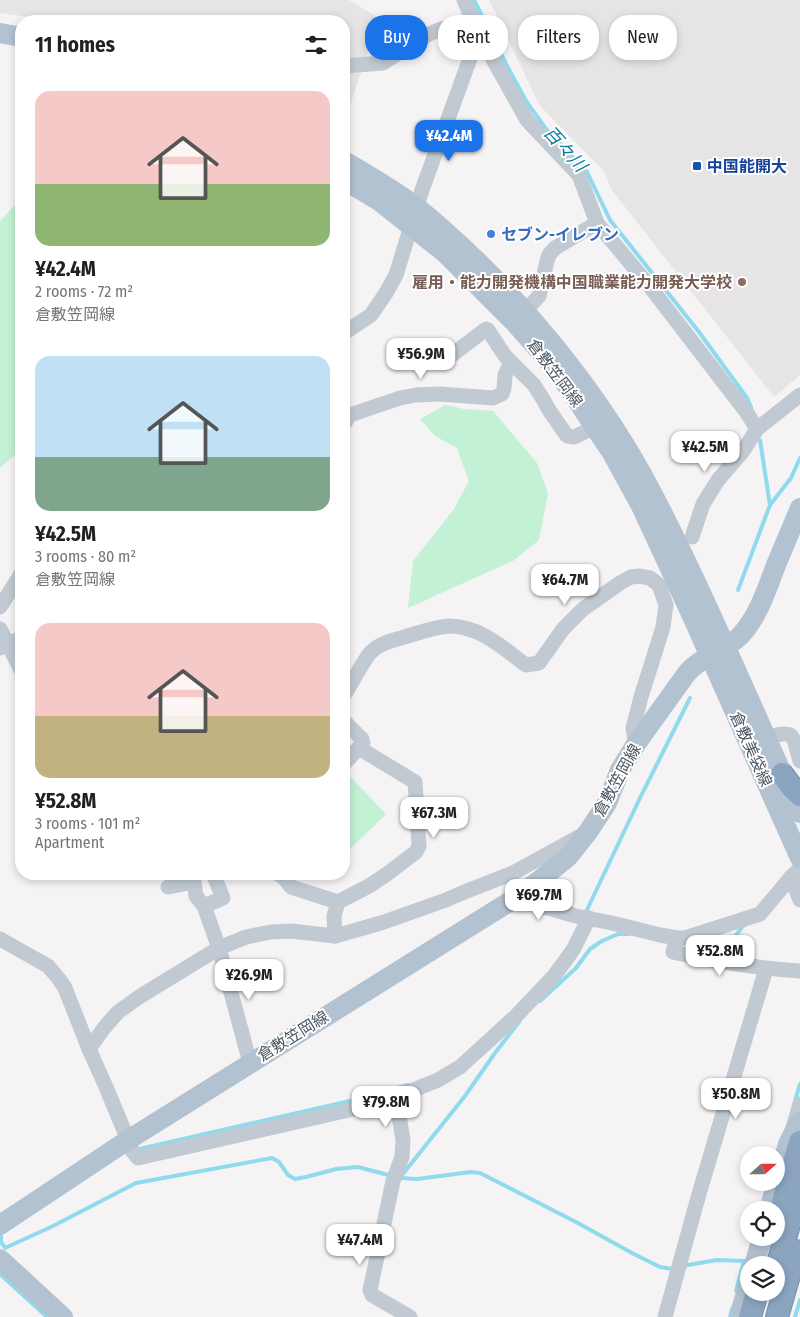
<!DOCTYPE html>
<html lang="en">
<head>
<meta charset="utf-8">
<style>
	:root { --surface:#fff; --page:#f6f6f6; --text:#202124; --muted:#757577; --accent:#1a73e8 }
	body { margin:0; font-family:"Fira Sans Condensed","Noto Sans JP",sans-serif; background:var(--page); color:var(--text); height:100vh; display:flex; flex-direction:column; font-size:19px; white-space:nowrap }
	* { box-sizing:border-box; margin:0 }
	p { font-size:16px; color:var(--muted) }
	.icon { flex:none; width:28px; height:28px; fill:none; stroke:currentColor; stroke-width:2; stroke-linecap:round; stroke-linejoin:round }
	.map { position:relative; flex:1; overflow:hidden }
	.drawer { position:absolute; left:15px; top:15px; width:335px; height:865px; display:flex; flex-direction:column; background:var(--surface); border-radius:20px; box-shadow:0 2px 8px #0003 }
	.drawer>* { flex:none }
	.banner { position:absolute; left:365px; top:15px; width:360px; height:45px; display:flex; gap:10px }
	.needle { width:32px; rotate:69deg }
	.tools { position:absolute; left:740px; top:1146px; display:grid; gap:10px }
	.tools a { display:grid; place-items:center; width:45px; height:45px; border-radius:50%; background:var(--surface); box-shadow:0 2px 8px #0003; font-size:25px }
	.price { position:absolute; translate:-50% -42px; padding:0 11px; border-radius:10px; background:#fff; color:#222; font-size:16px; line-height:32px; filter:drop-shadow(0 1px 2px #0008) }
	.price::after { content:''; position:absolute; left:50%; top:30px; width:15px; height:11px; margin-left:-8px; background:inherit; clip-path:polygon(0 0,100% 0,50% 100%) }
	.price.current { background:var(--accent); color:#fff }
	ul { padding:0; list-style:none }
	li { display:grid; align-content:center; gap:10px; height:265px; padding:0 20px }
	li span { display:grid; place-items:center; height:155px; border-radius:15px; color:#555 }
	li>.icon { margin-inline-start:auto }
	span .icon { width:90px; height:90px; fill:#fffc; stroke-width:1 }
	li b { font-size:21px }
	h2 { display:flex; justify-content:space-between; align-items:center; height:60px; padding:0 20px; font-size:21px }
	.pill { padding:0 18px; border-radius:20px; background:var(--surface); box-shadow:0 2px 8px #0003; font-size:18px; line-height:45px }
	.pill.current { background:var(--accent); color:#fff }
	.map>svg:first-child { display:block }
</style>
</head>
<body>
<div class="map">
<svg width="800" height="1317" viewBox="0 0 800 1317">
	<rect width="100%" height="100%" fill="#f5f3f3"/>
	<g fill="#e6e4e5">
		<polygon points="0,0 349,0 379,18 344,124 344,21 58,21 0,13"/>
		<polygon points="489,0 800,0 800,375 774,397 611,189 604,171 540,106"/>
	</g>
	<g fill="#c3f1d5">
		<polygon points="21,199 21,449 0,468 0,221"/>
		<polygon points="445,405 464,409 493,411 537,463 548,493 539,540 513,561 408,608 413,561 454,509 469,481 457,448 435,436 420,419"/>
		<polygon points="344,770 386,814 344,855"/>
	</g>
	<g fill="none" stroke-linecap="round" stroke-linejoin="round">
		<g stroke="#90daee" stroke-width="4">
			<polyline points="474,0 504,60 526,101 546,129 587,172 610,220 699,332 747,398 751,407"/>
			<polyline points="760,440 770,505"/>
			<polyline points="738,590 770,505 791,478 800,458"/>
			<polyline points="585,914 640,798 690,698"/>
			<polyline points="720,956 743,926 745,925"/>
			<polyline points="540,1001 576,968 590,949 602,941 618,934 629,934"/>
			<polyline points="795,1101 800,1084"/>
			<polyline points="135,1150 363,1098 408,1085"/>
			<polyline points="402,1175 465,1096 495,1053 519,1022"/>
			<polyline points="400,1178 417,1179 471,1172 480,1173 576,1222 632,1253 660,1267 672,1269 675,1268"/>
			<polyline points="1,1233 1,1242 5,1248 53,1226 136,1183 272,1158 279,1162 288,1175 295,1179 306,1177 336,1169 358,1167 392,1176"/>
			<polyline points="682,1266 717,1260 744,1261"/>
			<polyline points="0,1274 47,1317"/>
			<polyline points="736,1291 744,1261 746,1261"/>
			<polyline points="730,1317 732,1309"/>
			<polyline points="795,1317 800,1300"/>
		</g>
		<defs>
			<g id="highway">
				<polyline points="782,774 791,786 800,795"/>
				<polyline points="783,1202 800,1142"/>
				<polyline points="776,1270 800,1186"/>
				<polyline points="750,1317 757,1292"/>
				<polyline points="777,1317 796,1251"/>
			</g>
		</defs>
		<use href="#highway" stroke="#7690ad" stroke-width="24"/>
		<g stroke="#c1cad2" stroke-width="15">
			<polyline points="464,0 481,38 527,120 579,175 597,223 651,288 747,413 757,429"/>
			<polyline points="344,66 383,63 429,34 444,28 458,34 475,45"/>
			<polyline points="526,310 539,296 547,261 549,255 555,248 597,223"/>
			<polyline points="344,333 371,315 386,293 396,275 422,190 475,45 481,38"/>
			<polyline points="452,355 486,329 488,330 505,356 534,385 543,399 549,410 567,436 574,437 595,427"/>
			<polyline points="344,424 350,415 400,398 416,395 440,394 493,398 502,394 504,388 505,375 511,362"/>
			<polyline points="692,537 703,504 718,480 743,451 757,429 800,395"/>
			<polyline points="0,607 21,574"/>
			<polyline points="0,629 21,670"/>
			<polyline points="0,648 21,638"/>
			<path d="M 344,695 C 353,682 360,666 370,653 C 379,643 392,641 404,637 C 419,633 434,627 449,626 C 480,626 503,648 526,665 L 539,663 L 563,629 L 583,609 L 620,583 L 631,577 L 639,576 L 650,578 L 659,585 L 666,605 L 663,627 L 641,697 L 633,728 L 636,744"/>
			<polyline points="344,721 362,739 363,743 344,764"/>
			<path d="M 766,738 C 796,729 792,734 800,761"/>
			<polyline points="278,874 284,878 291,887 338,902"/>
			<polyline points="791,877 800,900"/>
			<polyline points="168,887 194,882 196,896 204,906 219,948 250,1063"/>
			<polyline points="517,897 520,900 576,916 612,923 660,935 677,938 685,938 760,914 791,877 800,868"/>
			<polyline points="204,906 223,898 214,876 215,874"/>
			<polyline points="335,936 334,916 338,902 369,886 387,874 416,852 419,846 415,782 359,748"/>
			<path d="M 677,938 L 673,952 C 715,962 757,968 800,971"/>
			<polyline points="0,939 48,966 59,979 65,988 89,1049 106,1087 133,1152 138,1158 349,1110 396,1097 438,1080 460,1067 516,1016 554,976 573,950 589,918"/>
			<polyline points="89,1049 104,1028 118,1012 139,997 219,948 246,937 271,932 291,931 335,936 381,923 446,900 462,893 513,873 582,835"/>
			<polyline points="396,1097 403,1140 402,1157 393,1181 370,1290 372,1295 410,1317"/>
			<polyline points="792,1131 800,1104"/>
			<polyline points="665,1317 699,1194 766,969"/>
		</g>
		<g stroke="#b3c2d1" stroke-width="20">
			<polyline points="0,33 21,37"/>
			<path d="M 344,161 C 368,175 393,189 416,207 C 437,223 457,242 477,261 C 534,317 583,377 625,445 C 652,489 674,536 696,582 C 732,659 765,736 800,813"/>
			<polyline points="344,180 379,201 445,253 514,322 552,365 570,390 612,453 642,508 692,616 800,858"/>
			<polyline points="769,1210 788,1144 800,1121"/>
			<path d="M 0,1225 L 128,1140 L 517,897 L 541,879 L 568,857 L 588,832 L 607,803 L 620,770 L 636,744 L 687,673 C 701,656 724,652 740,636 C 758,617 767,589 776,565 C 784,546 792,527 800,508"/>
			<polyline points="0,1259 63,1317"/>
			<polyline points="754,1265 762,1238"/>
			<polyline points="740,1313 749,1283"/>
		</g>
		<use href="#highway" stroke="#8ba5c1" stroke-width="22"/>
	</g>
	<rect fill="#1a4fb4" stroke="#fff" stroke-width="2" x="692" y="161" width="10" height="10" rx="2.5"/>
	<circle fill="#3f7fe0" stroke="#fff" stroke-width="2" cx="491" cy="234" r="5"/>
	<circle fill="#8d6e63" stroke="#fff" stroke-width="2" cx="742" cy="282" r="5"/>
	<g text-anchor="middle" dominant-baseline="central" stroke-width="4" stroke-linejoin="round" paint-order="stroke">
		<g font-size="16" font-weight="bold" fill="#164399" stroke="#fff" text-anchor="start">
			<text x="707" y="166">中国能開大</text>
		</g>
		<g font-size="16" font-weight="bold" fill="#366cbe" stroke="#fff" text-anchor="start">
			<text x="501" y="234">セブン-イレブン</text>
		</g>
		<g font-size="16" font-weight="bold" fill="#785e54" stroke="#fff" text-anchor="end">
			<text x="732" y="282">雇用・能力開発機構中国職業能力開発大学校</text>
		</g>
		<g font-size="16" fill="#4a5661" stroke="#fff">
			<text transform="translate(555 373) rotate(53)">倉敷笠岡線</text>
			<text transform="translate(751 749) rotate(66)">倉敷美袋線</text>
			<text transform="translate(617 780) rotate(-61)">倉敷笠岡線</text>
			<text transform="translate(293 1036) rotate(-32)">倉敷笠岡線</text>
		</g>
		<g font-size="18" font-style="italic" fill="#0c7c9b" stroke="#fff">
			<text transform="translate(565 149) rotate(48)">百々川</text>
		</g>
	</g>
</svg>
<div class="tools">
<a><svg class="needle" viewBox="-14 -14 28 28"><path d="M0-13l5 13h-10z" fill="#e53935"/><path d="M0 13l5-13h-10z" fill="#757577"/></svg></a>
<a><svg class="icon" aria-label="locate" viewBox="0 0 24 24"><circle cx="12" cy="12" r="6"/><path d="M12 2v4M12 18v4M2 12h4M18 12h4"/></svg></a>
<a><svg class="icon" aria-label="layers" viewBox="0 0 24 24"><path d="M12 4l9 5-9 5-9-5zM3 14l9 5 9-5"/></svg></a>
</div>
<b class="price current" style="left:449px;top:162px">¥42.4M</b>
<b class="price" style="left:421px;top:380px">¥56.9M</b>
<b class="price" style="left:705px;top:473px">¥42.5M</b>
<b class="price" style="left:565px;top:606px">¥64.7M</b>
<b class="price" style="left:434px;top:839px">¥67.3M</b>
<b class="price" style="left:539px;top:921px">¥69.7M</b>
<b class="price" style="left:720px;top:977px">¥52.8M</b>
<b class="price" style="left:249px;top:1001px">¥26.9M</b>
<b class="price" style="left:736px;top:1120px">¥50.8M</b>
<b class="price" style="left:386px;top:1128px">¥79.8M</b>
<b class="price" style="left:360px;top:1266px">¥47.4M</b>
<div class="banner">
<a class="pill current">Buy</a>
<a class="pill">Rent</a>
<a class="pill">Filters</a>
<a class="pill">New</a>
</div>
<section class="drawer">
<h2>11 homes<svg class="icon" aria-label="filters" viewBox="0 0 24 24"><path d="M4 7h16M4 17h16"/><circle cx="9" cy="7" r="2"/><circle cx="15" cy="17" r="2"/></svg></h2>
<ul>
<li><span style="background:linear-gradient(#f6c9c9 60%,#8fb573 0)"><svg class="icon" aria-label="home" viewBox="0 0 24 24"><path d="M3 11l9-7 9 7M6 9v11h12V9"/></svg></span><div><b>¥42.4M</b><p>2 rooms · 72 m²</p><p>倉敷笠岡線</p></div></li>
<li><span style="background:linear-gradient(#bfe0f5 65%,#7fa58c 0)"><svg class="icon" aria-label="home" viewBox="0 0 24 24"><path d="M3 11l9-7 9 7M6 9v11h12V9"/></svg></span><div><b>¥42.5M</b><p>3 rooms · 80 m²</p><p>倉敷笠岡線</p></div></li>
<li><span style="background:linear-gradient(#f6c9c9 60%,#c2b280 0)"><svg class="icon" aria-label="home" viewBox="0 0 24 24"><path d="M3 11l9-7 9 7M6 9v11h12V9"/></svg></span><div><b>¥52.8M</b><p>3 rooms · 101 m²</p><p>Apartment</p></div></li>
</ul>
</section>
</div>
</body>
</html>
